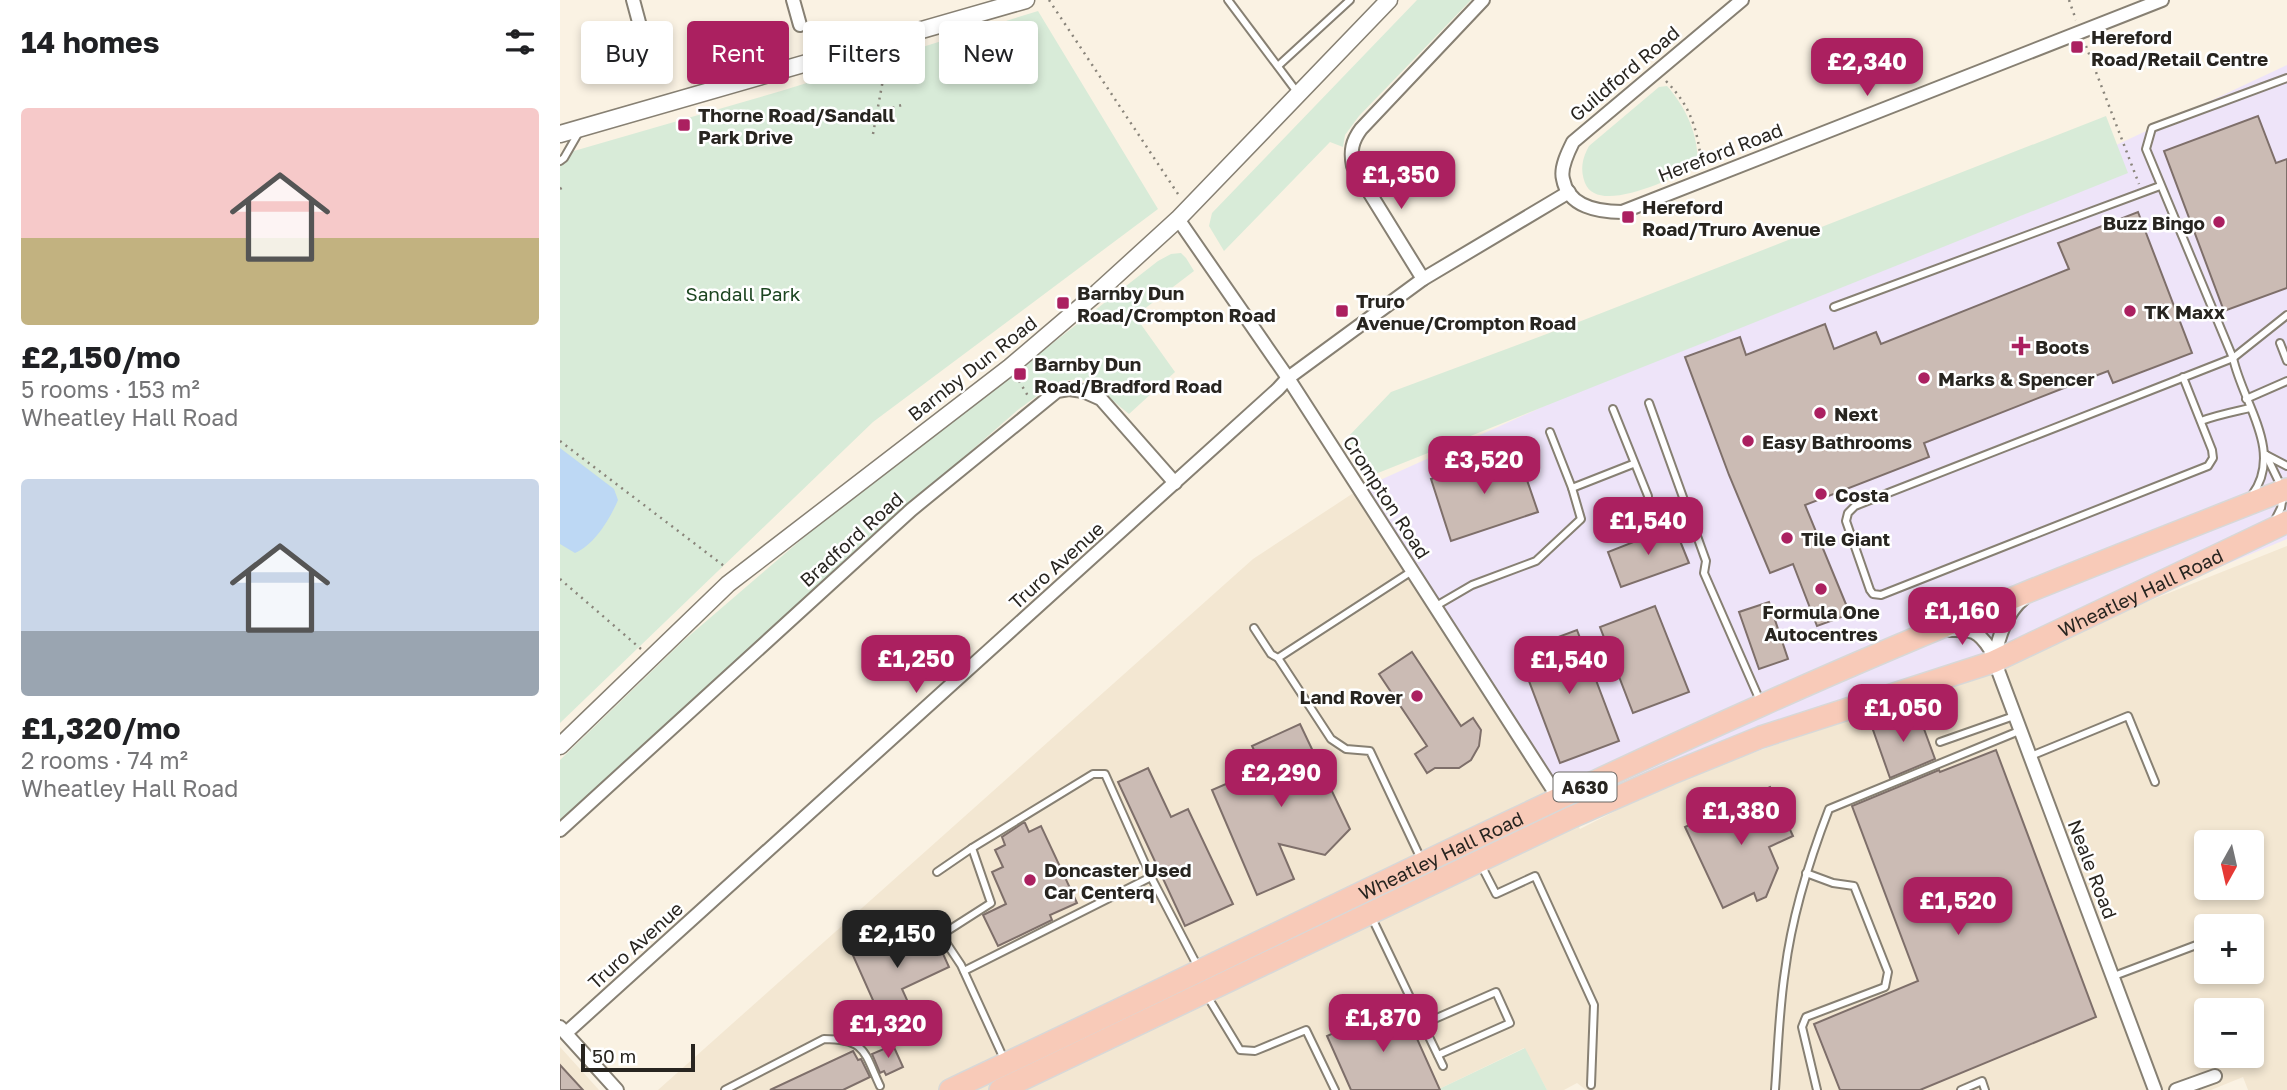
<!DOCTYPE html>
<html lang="en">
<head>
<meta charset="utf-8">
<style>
	:root { --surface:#fff; --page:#f6f6f6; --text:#202124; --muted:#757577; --accent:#ab2060 }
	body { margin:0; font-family:"Golos Text",sans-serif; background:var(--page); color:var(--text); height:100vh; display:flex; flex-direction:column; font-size:26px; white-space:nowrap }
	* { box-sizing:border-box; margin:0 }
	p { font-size:23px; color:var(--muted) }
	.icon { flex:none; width:38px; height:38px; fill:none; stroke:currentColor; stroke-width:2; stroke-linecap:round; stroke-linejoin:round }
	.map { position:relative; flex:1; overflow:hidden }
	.drawer { display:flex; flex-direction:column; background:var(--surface); width:560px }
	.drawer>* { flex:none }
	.guide { position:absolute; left:21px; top:21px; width:665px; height:63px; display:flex; gap:14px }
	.needle { width:46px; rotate:188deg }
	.tools { position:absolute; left:1634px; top:830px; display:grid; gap:14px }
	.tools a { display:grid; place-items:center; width:70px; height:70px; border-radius:7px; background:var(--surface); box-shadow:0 4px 10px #0003; font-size:35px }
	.scale { position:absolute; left:21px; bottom:18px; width:114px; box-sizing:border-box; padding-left:7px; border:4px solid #282520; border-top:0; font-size:19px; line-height:24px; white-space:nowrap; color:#282520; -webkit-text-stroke:5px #fff; paint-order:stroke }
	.price { position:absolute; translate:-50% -60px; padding:0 16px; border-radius:14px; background:var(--accent); color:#fff; font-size:23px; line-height:46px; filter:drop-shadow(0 2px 4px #0008) }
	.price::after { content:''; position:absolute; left:50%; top:42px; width:21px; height:16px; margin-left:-10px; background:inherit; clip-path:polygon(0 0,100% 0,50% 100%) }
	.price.current { background:#222; color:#fff }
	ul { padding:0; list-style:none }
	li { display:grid; align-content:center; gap:14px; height:371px; padding:0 21px }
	li span { display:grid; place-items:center; height:217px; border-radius:7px; color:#555 }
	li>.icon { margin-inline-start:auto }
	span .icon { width:126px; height:126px; fill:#fffc; stroke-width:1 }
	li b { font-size:30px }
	h2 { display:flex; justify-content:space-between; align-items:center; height:84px; padding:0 21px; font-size:30px }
	.pill { padding:0 24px; border-radius:7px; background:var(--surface); box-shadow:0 4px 10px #0003; font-size:24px; line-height:63px }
	.pill.current { background:var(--accent); color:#fff }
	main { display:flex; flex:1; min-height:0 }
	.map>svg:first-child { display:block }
</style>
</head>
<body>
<main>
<section class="drawer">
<h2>14 homes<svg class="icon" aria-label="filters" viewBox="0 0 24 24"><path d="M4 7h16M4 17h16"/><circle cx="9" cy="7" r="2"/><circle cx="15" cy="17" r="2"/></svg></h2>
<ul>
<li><span style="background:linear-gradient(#f6c9c9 60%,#c2b280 0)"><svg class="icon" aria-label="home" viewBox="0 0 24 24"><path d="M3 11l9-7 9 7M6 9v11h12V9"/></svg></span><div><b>£2,150/mo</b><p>5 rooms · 153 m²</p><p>Wheatley Hall Road</p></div></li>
<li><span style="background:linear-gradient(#c9d6e8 70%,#9aa5b1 0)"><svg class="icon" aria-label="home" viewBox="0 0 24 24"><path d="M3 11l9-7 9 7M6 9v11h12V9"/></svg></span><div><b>£1,320/mo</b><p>2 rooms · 74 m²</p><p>Wheatley Hall Road</p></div></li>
</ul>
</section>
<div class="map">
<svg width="1727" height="1090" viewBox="0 0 1727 1090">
	<rect width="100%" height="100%" fill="#faf2e3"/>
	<polygon fill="#eee4f9" points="1727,65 1727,539 1333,703 1012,817 798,490 1388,224"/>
	<g fill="#f3e7d2" fill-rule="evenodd">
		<path d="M 798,490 L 997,787 L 1020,829 L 1114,781 L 1333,703 L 1727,546 L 1727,1090 L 1688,1090 L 1683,1077 L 1651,1090 L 1026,1090 L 1017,1083 L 1004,1090 L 987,1090 L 964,1048 L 877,1090 L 98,1090 L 693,559 ZM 1647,842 L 1692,842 L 1692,887 L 1647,887 ZM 1647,926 L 1692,926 L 1692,971 L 1647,971 ZM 1647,1010 L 1692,1010 L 1692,1055 L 1647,1055 Z"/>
		<polygon points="0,1047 39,1090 0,1090"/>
	</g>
	<g fill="#d8ebd8">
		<polygon points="857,0 911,0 799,116 785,135 783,147 770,142 664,251 649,226 652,213"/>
		<polygon points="478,11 598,209 313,422 0,723 0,155 221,91"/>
		<path d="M 1107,86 C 1127,109 1138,134 1138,165 L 1135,169 C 1112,177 1038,216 1025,183 C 1020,169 1022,159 1029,146 L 1099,87 Z"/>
		<polygon points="1546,116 1568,173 813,475 787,438 831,392 1016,323"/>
		<path d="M 621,253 L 626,258 L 634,271 L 575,316 L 615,372 L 569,414 C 556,404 543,390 529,383 C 506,370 477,397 459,409 L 285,561 L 0,820 L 0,760 L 122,642 L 249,533 L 598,261 L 611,254 Z"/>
		<polygon points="965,1048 987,1090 877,1090"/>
	</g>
	<path fill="#bdd8f4" d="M 0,448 L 54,489 L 58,500 C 50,519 34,545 15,553 L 0,544 Z"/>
	<g fill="#cbbbb4" stroke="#7e6f6a" stroke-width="2">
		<polygon points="1698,116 1716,163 1727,159 1727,288 1664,311 1604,151"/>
		<polygon points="1578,212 1632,353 1553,383 1548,371 1509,386 1364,443 1369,457 1245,505 1290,614 1257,626 1233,564 1210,573 1169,475 1125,357 1180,337 1186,355 1265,324 1274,349 1316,332 1321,344 1509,269 1498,243"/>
		<polygon points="957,451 978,512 891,541 871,479"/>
		<polygon points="1114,526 1129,563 1061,587 1048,552"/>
		<polygon points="1209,602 1228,659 1199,669 1179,612"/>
		<polygon points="1095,606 1129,692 1073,713 1040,627"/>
		<polygon points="1017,630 1059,741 1000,763 958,652"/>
		<polygon points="852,652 901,726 913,718 921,730 919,746 911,760 899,768 875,768 867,773 855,754 867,746 819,674"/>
		<polygon points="1357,710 1375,759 1330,778 1312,727"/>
		<polygon points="740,724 790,829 765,855 719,844 734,879 697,895 652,790 703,768 692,746"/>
		<polygon points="1436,750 1536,1017 1360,1090 1280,1090 1254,1024 1358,981 1292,806 1379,770 1380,772"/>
		<polygon points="588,768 611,817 628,809 673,904 625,926 558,782"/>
		<polygon points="1210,787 1233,836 1209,847 1218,868 1206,897 1197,901 1194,893 1163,908 1125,827"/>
		<polygon points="463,823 465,823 469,832 481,826 517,903 490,915 492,920 438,946 423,915 446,904 432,872 443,867 435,850 445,845 442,837"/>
		<polygon points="350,914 358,930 370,925 389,967 342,989 361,1031 333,1045 287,942"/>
		<polygon points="841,1003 880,1090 791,1090 767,1036"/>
		<polygon points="333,1045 343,1067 326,1075 324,1071 320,1073 312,1054"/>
		<polygon points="293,1051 298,1060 301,1059 310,1077 283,1090 210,1090"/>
		<polygon points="0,1065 23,1090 0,1090"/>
	</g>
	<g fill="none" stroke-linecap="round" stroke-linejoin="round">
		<defs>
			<g id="service">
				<polyline points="668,0 737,92"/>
				<polyline points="718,66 790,0"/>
				<polyline points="0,161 4,158 19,132"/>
				<polyline points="1274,307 1600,186"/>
				<polyline points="1720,343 1727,361"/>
				<polyline points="1623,377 1652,450 1653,458 1648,466 1321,595 1313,594 1310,590 1286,521 1288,513 1295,506 1589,391 1673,358 1727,315"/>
				<polyline points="1686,399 1727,381"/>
				<polyline points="1089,403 1146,561 1144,573 1201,703"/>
				<polyline points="1053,409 1088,496"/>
				<path d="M 1641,421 C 1657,415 1673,412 1690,408"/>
				<polyline points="1706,455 1721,486"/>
				<polyline points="1706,455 1727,466"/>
				<polyline points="1012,488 1073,464"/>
				<path d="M 1692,495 C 1724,451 1683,404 1673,358 L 1586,149 L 1592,128 L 1727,78"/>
				<polyline points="1716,518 1721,508 1723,496"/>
				<polyline points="876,606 912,585 976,561 1021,519 1012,488 990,432"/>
				<polyline points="694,628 711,654 718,658 852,571"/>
				<polyline points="718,658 771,739 786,749 810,751 861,859"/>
				<polyline points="1380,742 1454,716"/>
				<polyline points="1471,756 1568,716 1595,782"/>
				<polyline points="412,848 431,903 381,935 401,965 444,1059"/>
				<polyline points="920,863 936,894 975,876 1034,1005 1031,1085"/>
				<polyline points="377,872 412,848 533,774 545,774 591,877 638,967"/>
				<polyline points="1246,873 1273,883 1294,886 1328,972 1325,987 1246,1017 1242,1027 1257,1090"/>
				<polyline points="811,916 883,1066"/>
				<polyline points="1688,926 1689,925"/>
				<polyline points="404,971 591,877"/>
				<polyline points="1554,976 1647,941"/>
				<polyline points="646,994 680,1050 695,1051 746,1030 775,1090"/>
				<polyline points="863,1024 936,992 950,1023 878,1055"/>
				<path d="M 165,1090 L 264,1039 C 306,1039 304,1052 320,1086"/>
				<path d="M 1215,1090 C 1218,1050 1219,1010 1225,971 C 1232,915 1249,861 1269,809 L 1459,731"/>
				<polyline points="1401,1090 1422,1081 1425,1090"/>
			</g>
			<g id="minor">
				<polyline points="73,0 87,52"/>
				<polyline points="233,0 240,25"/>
				<path d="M 1182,0 L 1013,142 C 1008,152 1000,168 1003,179 C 1008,207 1039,212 1062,212 L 1602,0"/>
				<polyline points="618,219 728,378 999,799"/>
				<path d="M 863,279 L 793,166 C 790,151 792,141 801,129 L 923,0"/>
				<path d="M 1385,630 C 1409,630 1416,627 1430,649 L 1595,1090"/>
				<path d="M 1434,659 C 1439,636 1446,613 1464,598"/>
				<polyline points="0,830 351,510 497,391 509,389 523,391 541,399 615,483"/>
				<polyline points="0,1027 57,1090"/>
				<polyline points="6,1033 718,389 728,378 863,279 1009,192"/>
				<polyline points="1616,1090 1655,1076"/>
			</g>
			<g id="tertiary">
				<polyline points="0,134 466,0"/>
				<polyline points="0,746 168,584 450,367 538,292 618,219 829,0"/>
			</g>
			<g id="trunk">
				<path id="s1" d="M 390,1090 C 661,963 929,827 1202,705 C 1375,627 1551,558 1727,489"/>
				<path id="s2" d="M 440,1090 L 1012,817 L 1110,774 L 1201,737 L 1433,662 L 1727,522"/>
			</g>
		</defs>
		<use href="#service" stroke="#878073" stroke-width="10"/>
		<use href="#minor" stroke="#878073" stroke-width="16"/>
		<use href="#tertiary" stroke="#878073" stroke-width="19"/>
		<use href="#trunk" stroke="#d8d8d7" stroke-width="24"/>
		<g stroke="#8a857b" stroke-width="2.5" stroke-dasharray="2 5" stroke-linecap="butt">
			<polyline points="489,0 620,197"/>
			<polyline points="1509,0 1516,20"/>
			<polyline points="1526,46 1579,184"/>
			<path d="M 1106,81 C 1132,108 1137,129 1142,166"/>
			<polyline points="292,119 342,105"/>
			<polyline points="313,134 327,58"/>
			<polyline points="0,189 3,187"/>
			<polyline points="459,381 468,396"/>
			<polyline points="0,441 164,566"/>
			<polyline points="0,579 81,649"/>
		</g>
		<use href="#service" stroke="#fff" stroke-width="6"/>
		<use href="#minor" stroke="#fff" stroke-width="12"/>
		<use href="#tertiary" stroke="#fff" stroke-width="16"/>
		<use href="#trunk" stroke="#f8cab8" stroke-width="21"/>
	</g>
	<g fill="#ab2060" stroke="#fff" stroke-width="2.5">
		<rect x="1510" y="40" width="14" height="14" rx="3.5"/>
		<rect x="117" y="118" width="14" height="14" rx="3.5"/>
		<rect x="1061" y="210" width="14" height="14" rx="3.5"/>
		<circle cx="1659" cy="222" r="7"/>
		<rect x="496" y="296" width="14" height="14" rx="3.5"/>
		<rect x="775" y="304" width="14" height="14" rx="3.5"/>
		<circle cx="1570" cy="311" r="7"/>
		<path d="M1457.5 335.5h7v7h7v7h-7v7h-7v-7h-7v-7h7z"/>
		<rect x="453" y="367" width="14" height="14" rx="3.5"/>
		<circle cx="1364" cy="378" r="7"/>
		<circle cx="1260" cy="413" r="7"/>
		<circle cx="1188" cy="441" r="7"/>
		<circle cx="1261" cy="494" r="7"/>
		<circle cx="1227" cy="538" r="7"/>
		<circle cx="1261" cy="589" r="7"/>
		<circle cx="857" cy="696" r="7"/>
		<circle cx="470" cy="880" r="7"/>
	</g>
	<g text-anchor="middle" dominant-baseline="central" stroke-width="5" stroke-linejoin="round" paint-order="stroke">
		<rect fill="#fff" stroke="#686663" stroke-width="2" x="993.5" y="772.5" width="63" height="29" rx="5"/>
		<g font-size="18" font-weight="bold" fill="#282520">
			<text x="1025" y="787">A630</text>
		</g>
		<g font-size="19" font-weight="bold" fill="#282520" stroke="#fff" text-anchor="start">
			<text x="1531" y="36">Hereford<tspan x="1531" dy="22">Road/Retail Centre</tspan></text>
			<text x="138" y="114">Thorne Road/Sandall<tspan x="138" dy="22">Park Drive</tspan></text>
			<text x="1082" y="206">Hereford<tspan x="1082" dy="22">Road/Truro Avenue</tspan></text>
			<text x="1645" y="222" text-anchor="end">Buzz Bingo</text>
			<text x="517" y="292">Barnby Dun<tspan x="517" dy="22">Road/Crompton Road</tspan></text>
			<text x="796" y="300">Truro<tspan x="796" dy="22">Avenue/Crompton Road</tspan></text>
			<text x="1584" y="311">TK Maxx</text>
			<text x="1475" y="346">Boots</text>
			<text x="474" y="363">Barnby Dun<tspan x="474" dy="22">Road/Bradford Road</tspan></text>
			<text x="1378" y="378">Marks &amp; Spencer</text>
			<text x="1274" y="413">Next</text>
			<text x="1202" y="441">Easy Bathrooms</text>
			<text x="1275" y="494">Costa</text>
			<text x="1241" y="538">Tile Giant</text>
			<text x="1261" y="611" text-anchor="middle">Formula One<tspan x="1261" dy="22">Autocentres</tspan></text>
			<text x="843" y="696" text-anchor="end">Land Rover</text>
			<text x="484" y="869">Doncaster Used<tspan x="484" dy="22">Car Centerq</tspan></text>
		</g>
		<g font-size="19" fill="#282520" stroke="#fff">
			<text transform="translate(1064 73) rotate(-40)">Guildford Road</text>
			<text transform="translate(1160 152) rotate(-21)">Hereford Road</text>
			<text transform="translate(412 368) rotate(-38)">Barnby Dun Road</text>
			<text transform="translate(827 497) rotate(57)">Crompton Road</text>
			<text transform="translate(291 539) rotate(-42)">Bradford Road</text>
			<text transform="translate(496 565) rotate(-42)">Truro Avenue</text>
			<text stroke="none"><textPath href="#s2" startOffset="1246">Wheatley Hall Road</textPath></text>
			<text stroke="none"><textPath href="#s1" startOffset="544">Wheatley Hall Road</textPath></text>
			<text transform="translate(1533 869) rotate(69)">Neale Road</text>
			<text transform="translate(75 945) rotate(-42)">Truro Avenue</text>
		</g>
		<g font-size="19" fill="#1c4520" stroke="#fff">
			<text x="183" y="293">Sandall Park</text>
		</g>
	</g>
</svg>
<div class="tools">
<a><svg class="needle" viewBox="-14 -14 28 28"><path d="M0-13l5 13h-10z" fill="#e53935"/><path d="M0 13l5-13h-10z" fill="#757577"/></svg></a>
<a>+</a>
<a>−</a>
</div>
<div class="scale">50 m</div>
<b class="price" style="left:1307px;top:98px">£2,340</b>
<b class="price" style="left:841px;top:211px">£1,350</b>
<b class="price" style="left:924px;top:496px">£3,520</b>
<b class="price" style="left:1088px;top:557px">£1,540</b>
<b class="price" style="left:1402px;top:647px">£1,160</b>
<b class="price" style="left:356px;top:695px">£1,250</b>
<b class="price" style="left:1009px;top:696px">£1,540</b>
<b class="price" style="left:1343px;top:744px">£1,050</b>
<b class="price" style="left:721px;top:809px">£2,290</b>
<b class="price" style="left:1181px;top:847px">£1,380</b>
<b class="price" style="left:1398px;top:937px">£1,520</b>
<b class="price current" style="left:337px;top:970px">£2,150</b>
<b class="price" style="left:823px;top:1054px">£1,870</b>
<b class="price" style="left:328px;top:1060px">£1,320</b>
<div class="guide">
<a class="pill">Buy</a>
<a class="pill current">Rent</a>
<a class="pill">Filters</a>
<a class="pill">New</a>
</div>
</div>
</main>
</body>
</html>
